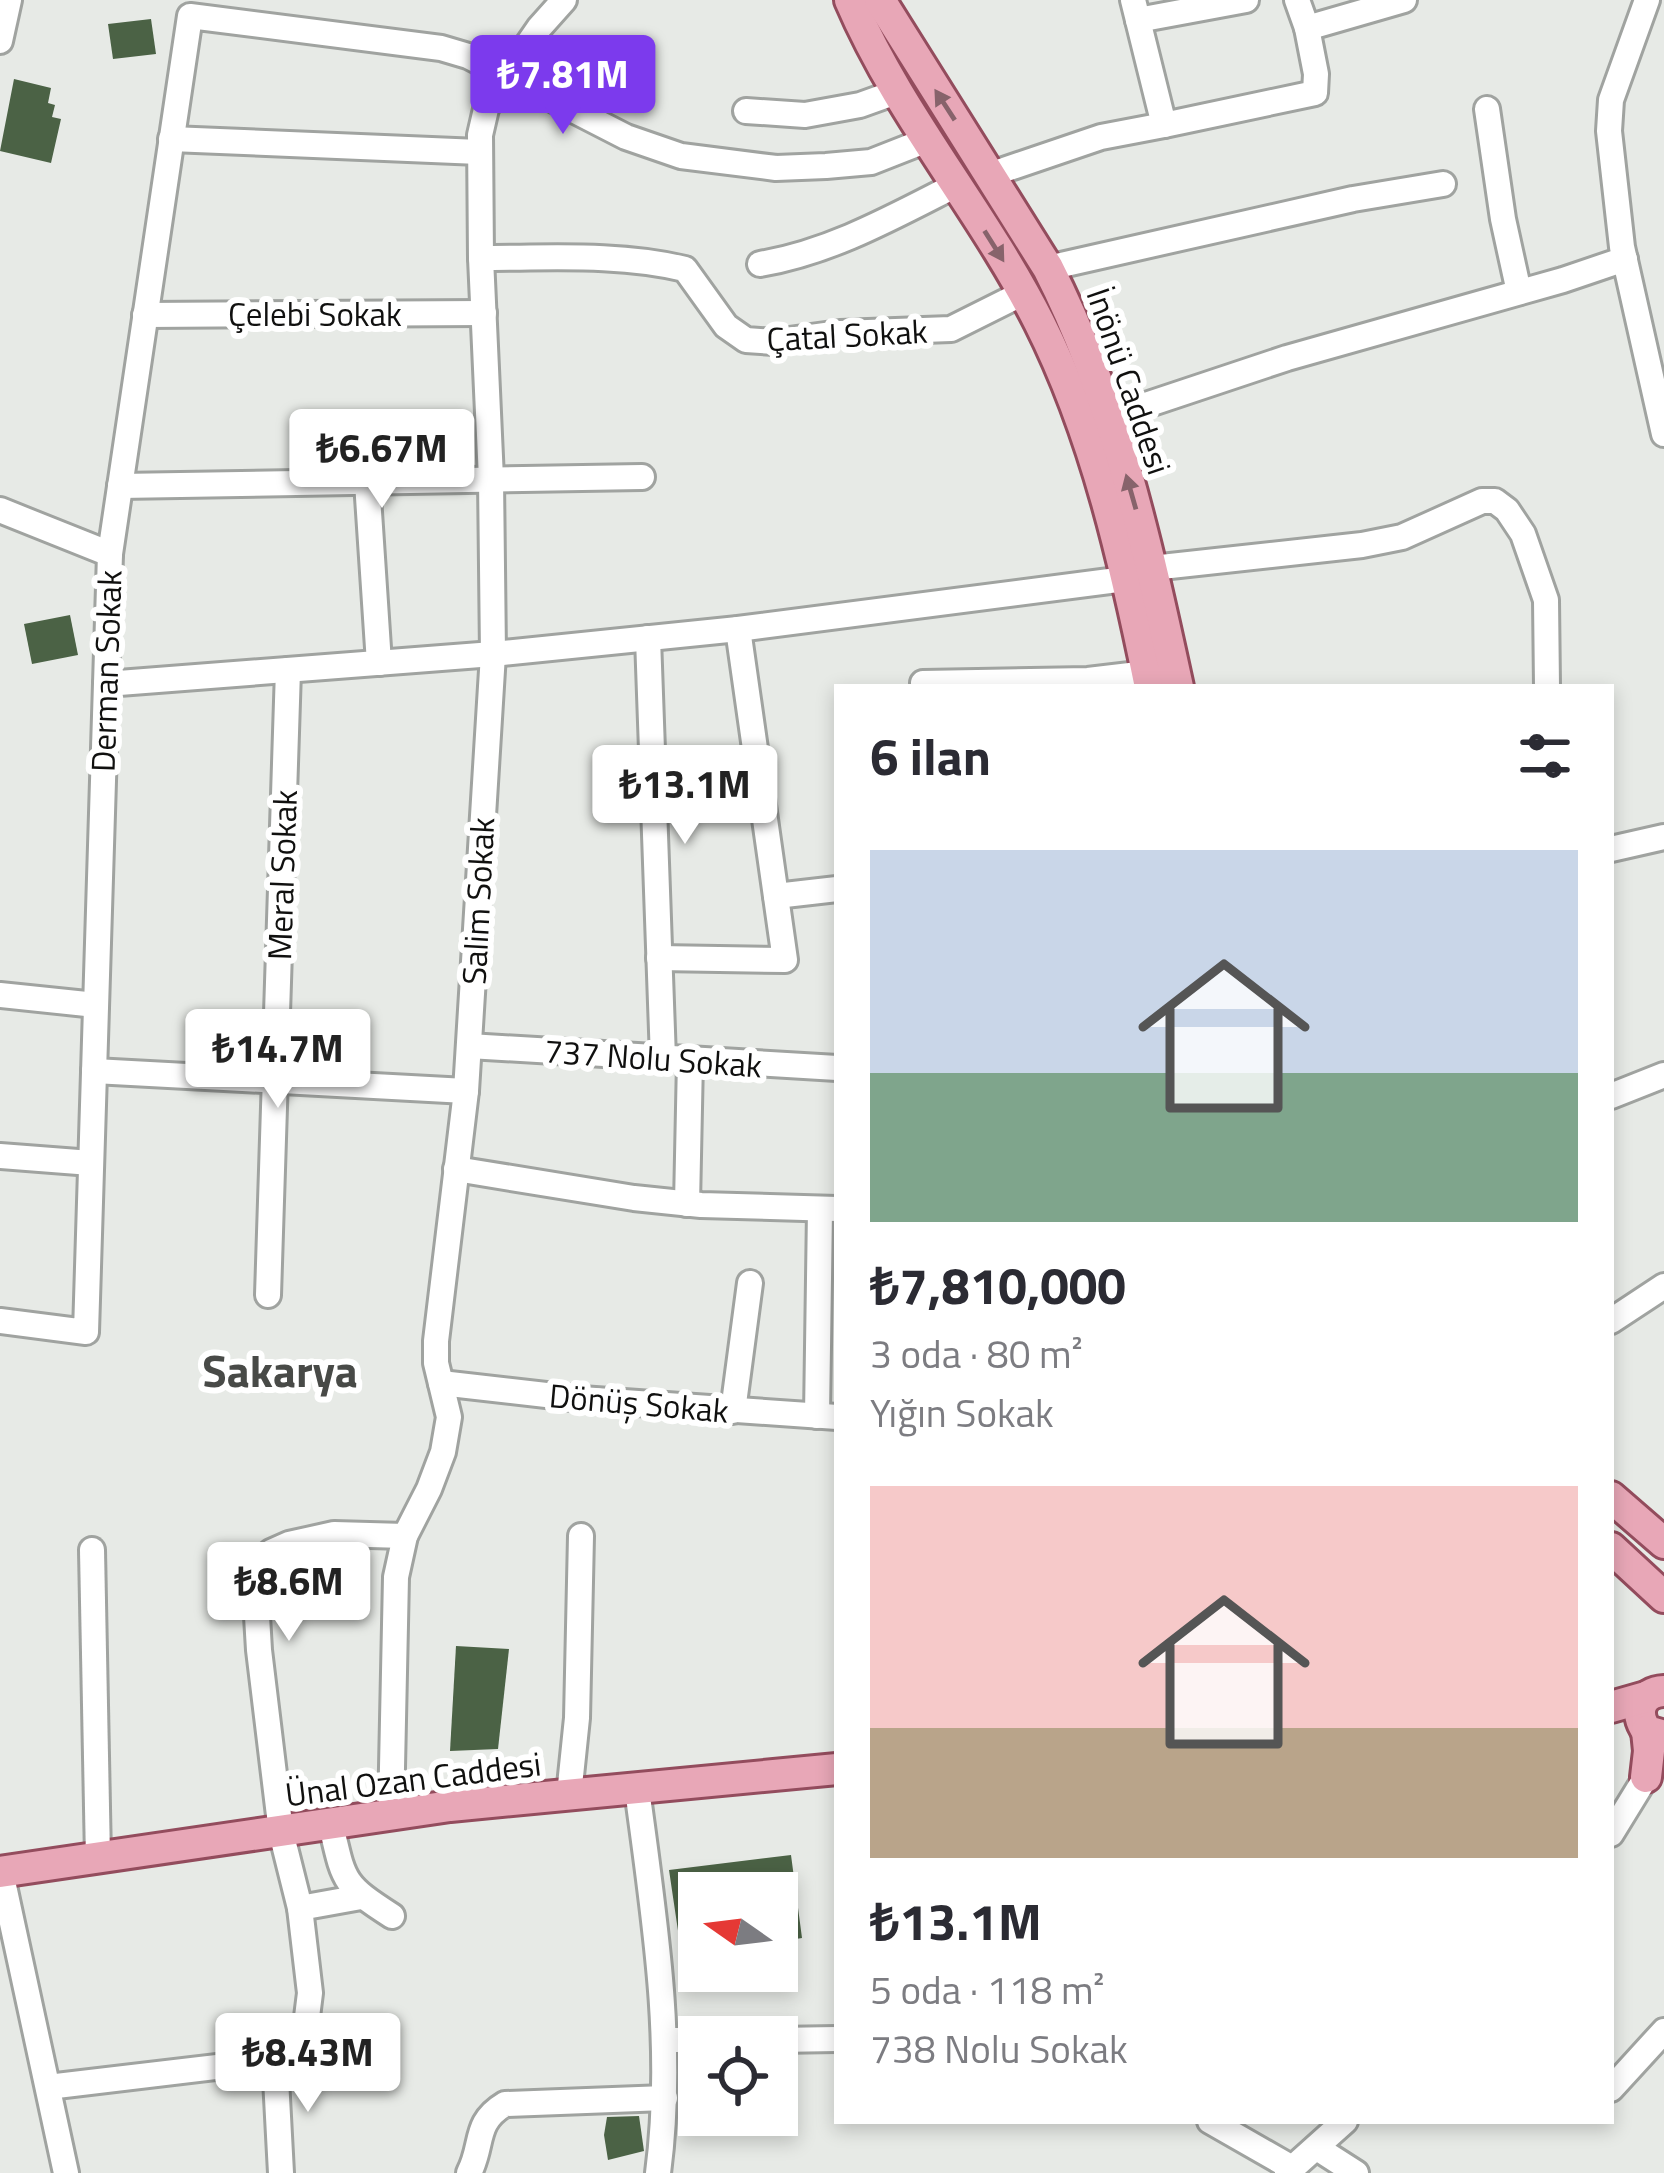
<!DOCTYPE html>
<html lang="tr">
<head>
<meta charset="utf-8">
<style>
	:root { --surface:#fff; --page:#f7f7f7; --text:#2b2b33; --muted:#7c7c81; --accent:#7c3aed }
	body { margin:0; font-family:"Titillium Web",sans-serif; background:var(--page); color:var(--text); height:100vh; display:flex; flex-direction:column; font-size:45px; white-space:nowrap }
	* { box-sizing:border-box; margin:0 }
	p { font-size:39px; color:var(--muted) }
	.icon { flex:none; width:66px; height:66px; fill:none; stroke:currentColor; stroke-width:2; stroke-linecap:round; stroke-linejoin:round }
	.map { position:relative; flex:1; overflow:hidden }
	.side { position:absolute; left:834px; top:684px; width:780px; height:1440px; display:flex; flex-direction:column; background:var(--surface); border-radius:0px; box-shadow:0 6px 18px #0003 }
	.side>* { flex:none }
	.needle { width:78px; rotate:284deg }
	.controls { position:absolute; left:678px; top:1872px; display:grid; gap:24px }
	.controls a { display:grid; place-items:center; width:120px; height:120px; border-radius:0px; background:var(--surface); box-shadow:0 6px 18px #0003; font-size:60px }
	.price { position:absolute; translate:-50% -102px; padding:0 27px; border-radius:12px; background:#fff; color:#222; font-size:39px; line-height:78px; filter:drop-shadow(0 3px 6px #0008) }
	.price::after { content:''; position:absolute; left:50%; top:72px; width:36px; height:27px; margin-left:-18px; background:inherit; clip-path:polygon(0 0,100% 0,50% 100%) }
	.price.on { background:var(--accent); color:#fff }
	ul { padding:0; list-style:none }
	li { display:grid; align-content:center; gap:24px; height:636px; padding:0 36px }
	li span { display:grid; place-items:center; height:372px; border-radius:0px; color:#555 }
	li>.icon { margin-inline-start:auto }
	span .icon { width:216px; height:216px; fill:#fffc; stroke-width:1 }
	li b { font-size:51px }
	h2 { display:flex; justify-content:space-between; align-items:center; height:144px; padding:0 36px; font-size:51px }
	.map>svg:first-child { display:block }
</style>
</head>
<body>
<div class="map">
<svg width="1664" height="2173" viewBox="0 0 1664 2173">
	<rect width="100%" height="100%" fill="#e7eae6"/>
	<g fill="#4b6245">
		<polygon points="151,19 156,54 113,59 108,24"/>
		<polygon points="14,79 51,88 48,103 55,105 52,117 61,119 51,163 0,151"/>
		<polygon points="70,615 78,655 32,664 24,624"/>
		<polygon points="456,1646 509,1649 498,1749 450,1751"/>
		<polygon points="791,1855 802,1938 777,1942 777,1893 699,1893 699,1948 681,1951 669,1870"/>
		<polygon points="639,2116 644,2151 608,2160 604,2135 607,2117"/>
	</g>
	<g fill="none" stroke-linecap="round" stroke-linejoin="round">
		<defs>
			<g id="minor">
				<polyline points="1133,0 1164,125 1315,93 1316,74 1307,28 1404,0"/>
				<polyline points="1297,0 1307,28"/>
				<polyline points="1647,0 1611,100 1609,131 1622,247 1664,434"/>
				<polyline points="1138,20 1246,0"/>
				<polyline points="0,41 9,0"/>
				<polyline points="1487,109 1503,219 1519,292"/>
				<polyline points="746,111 805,115 860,105 899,91"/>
				<polyline points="171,139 479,152"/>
				<polyline points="989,175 1101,137 1164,125"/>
				<path d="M 481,258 C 548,258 620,253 685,269 L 726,326 L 746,340 L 774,342 L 840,333 L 951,329 L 1023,293"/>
				<path d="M 760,264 C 831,252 893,217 956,185"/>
				<polyline points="1048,268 1353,199 1443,184"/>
				<polyline points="145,315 484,313"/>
				<polyline points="1110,417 1287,358 1563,280 1625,259"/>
				<polyline points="367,482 379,663"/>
				<polyline points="120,486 642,477"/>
				<polyline points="0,510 110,554"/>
				<polyline points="1152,568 1362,545 1402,537 1482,501 1495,501 1507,510 1523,534 1546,600 1547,687"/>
				<polyline points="648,638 663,1059"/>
				<polyline points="923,683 1088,680 1147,673"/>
				<polyline points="106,684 493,654 738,629 1125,579"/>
				<polyline points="1611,849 1664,837"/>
				<polyline points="776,896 837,889"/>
				<polyline points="659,958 785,960 738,629"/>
				<polyline points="0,995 96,1005"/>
				<polyline points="469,1046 837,1068"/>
				<polyline points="94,1071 466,1091"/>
				<polyline points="1611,1096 1664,1075"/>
				<polyline points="0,1156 91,1163"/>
				<polyline points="456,1169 634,1198 701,1205 837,1209"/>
				<polyline points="687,1204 690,1060"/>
				<polyline points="268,1295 288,670"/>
				<polyline points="0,1321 86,1332 110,554 190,16 441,48 468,56 626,137 681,156 776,168 826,166 871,162 927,140"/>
				<polyline points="1611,1321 1664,1286"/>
				<polyline points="441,1383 581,1399 837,1417"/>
				<polyline points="733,1411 750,1283"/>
				<polyline points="817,1416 820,1210"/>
				<polyline points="92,1550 98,1859"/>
				<path d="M 637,1789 C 654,1917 675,2045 658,2173"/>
				<polyline points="569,1795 577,1718 581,1536"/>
				<polyline points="391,1815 396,1577 405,1536 429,1489 443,1452 449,1417 436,1363 436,1341 466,1091 493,654 491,479 481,258 480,135 486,109 494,93 539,28 564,0"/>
				<path d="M 331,1825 C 344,1881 342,1884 392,1916"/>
				<polyline points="1611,1834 1646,1777"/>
				<polyline points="1,1872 66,2173"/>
				<polyline points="300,1908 361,1897"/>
				<polyline points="665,2040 699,2040"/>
				<polyline points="777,2040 837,2039"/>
				<polyline points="275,2060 281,2173"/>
				<polyline points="48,2087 275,2060 288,2052 305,2033 310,1993 300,1908 281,1832 259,1650 255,1582 259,1563 271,1552 289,1544 334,1534 405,1536"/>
				<polyline points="1611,2089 1664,2031"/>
				<polyline points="1210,2121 1292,2168"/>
				<polyline points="1317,2148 1356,2173"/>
				<path d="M 469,2173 C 484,2144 473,2123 505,2104 L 665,2098"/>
				<polyline points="1287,2173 1345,2121"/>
			</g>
			<g id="major">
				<path d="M 850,0 C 899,115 983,211 1039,322 C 1096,435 1125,564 1150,687"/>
				<path d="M 880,0 L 1048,268 C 1115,399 1147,544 1178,687"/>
				<polyline points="1611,1497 1664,1543"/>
				<polyline points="1611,1548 1664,1597"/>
				<path d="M 1664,1691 C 1641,1692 1633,1712 1647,1731 L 1664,1736"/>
				<polyline points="1611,1707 1646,1697"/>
				<polyline points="1646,1777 1649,1751 1647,1731"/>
				<polyline points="0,1872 450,1806 837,1769"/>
			</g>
		</defs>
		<use href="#minor" stroke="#a0a3a0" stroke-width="30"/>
		<use href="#major" stroke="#934c5d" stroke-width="36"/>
		<use href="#minor" stroke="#fff" stroke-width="24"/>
		<use href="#major" stroke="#e8a7b7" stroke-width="30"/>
	</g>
	<defs><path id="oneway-solid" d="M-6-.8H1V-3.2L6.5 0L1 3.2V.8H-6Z" transform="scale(3)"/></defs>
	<g fill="#87636b">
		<use href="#oneway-solid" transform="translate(945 105) rotate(-123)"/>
		<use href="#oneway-solid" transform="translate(994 246) rotate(58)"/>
		<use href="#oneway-solid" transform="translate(1131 492) rotate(-106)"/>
	</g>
	<g text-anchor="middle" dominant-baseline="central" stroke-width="12" stroke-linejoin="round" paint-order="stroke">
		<g font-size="33" fill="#10100f" stroke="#fff">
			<text x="315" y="314">Çelebi Sokak</text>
			<text transform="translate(847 335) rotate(-3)">Çatal Sokak</text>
			<text transform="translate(1129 381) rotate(71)">İnönü Caddesi</text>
			<text transform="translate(106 671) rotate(-88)">Derman Sokak</text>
			<text transform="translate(282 875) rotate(-88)">Meral Sokak</text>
			<text transform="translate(478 901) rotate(-87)">Salim Sokak</text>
			<text transform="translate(653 1058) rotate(4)">737 Nolu Sokak</text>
			<text transform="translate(639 1403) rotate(5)">Dönüş Sokak</text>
			<text transform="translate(413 1779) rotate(-7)">Ünal Ozan Caddesi</text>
		</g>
		<g font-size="45" font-weight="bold" fill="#484a47" stroke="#fff">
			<text x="280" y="1370">Sakarya</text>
		</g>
	</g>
</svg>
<div class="controls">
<a><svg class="needle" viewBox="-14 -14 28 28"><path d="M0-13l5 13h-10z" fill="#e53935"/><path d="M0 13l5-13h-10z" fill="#7c7c81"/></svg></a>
<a><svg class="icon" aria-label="locate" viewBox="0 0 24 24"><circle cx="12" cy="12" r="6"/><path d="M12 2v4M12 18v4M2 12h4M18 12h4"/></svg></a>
</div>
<b class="price on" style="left:563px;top:137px">₺7.81M</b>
<b class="price" style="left:382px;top:511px">₺6.67M</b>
<b class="price" style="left:685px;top:847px">₺13.1M</b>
<b class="price" style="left:278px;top:1111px">₺14.7M</b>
<b class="price" style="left:289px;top:1644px">₺8.6M</b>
<b class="price" style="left:308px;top:2115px">₺8.43M</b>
<section class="side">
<h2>6 ilan<svg class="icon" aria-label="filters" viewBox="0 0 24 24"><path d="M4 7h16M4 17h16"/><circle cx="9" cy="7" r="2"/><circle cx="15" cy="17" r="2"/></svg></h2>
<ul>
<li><span style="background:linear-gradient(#c9d6e8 60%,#7fa58c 0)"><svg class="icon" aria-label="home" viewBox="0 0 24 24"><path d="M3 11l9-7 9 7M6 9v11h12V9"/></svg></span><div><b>₺7,810,000</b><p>3 oda · 80 m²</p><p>Yığın Sokak</p></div></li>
<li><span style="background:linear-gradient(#f6c9c9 65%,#b9a48a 0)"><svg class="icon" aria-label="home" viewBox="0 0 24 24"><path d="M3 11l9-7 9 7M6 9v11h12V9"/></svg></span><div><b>₺13.1M</b><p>5 oda · 118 m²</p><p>738 Nolu Sokak</p></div></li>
</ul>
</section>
</div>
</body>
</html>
